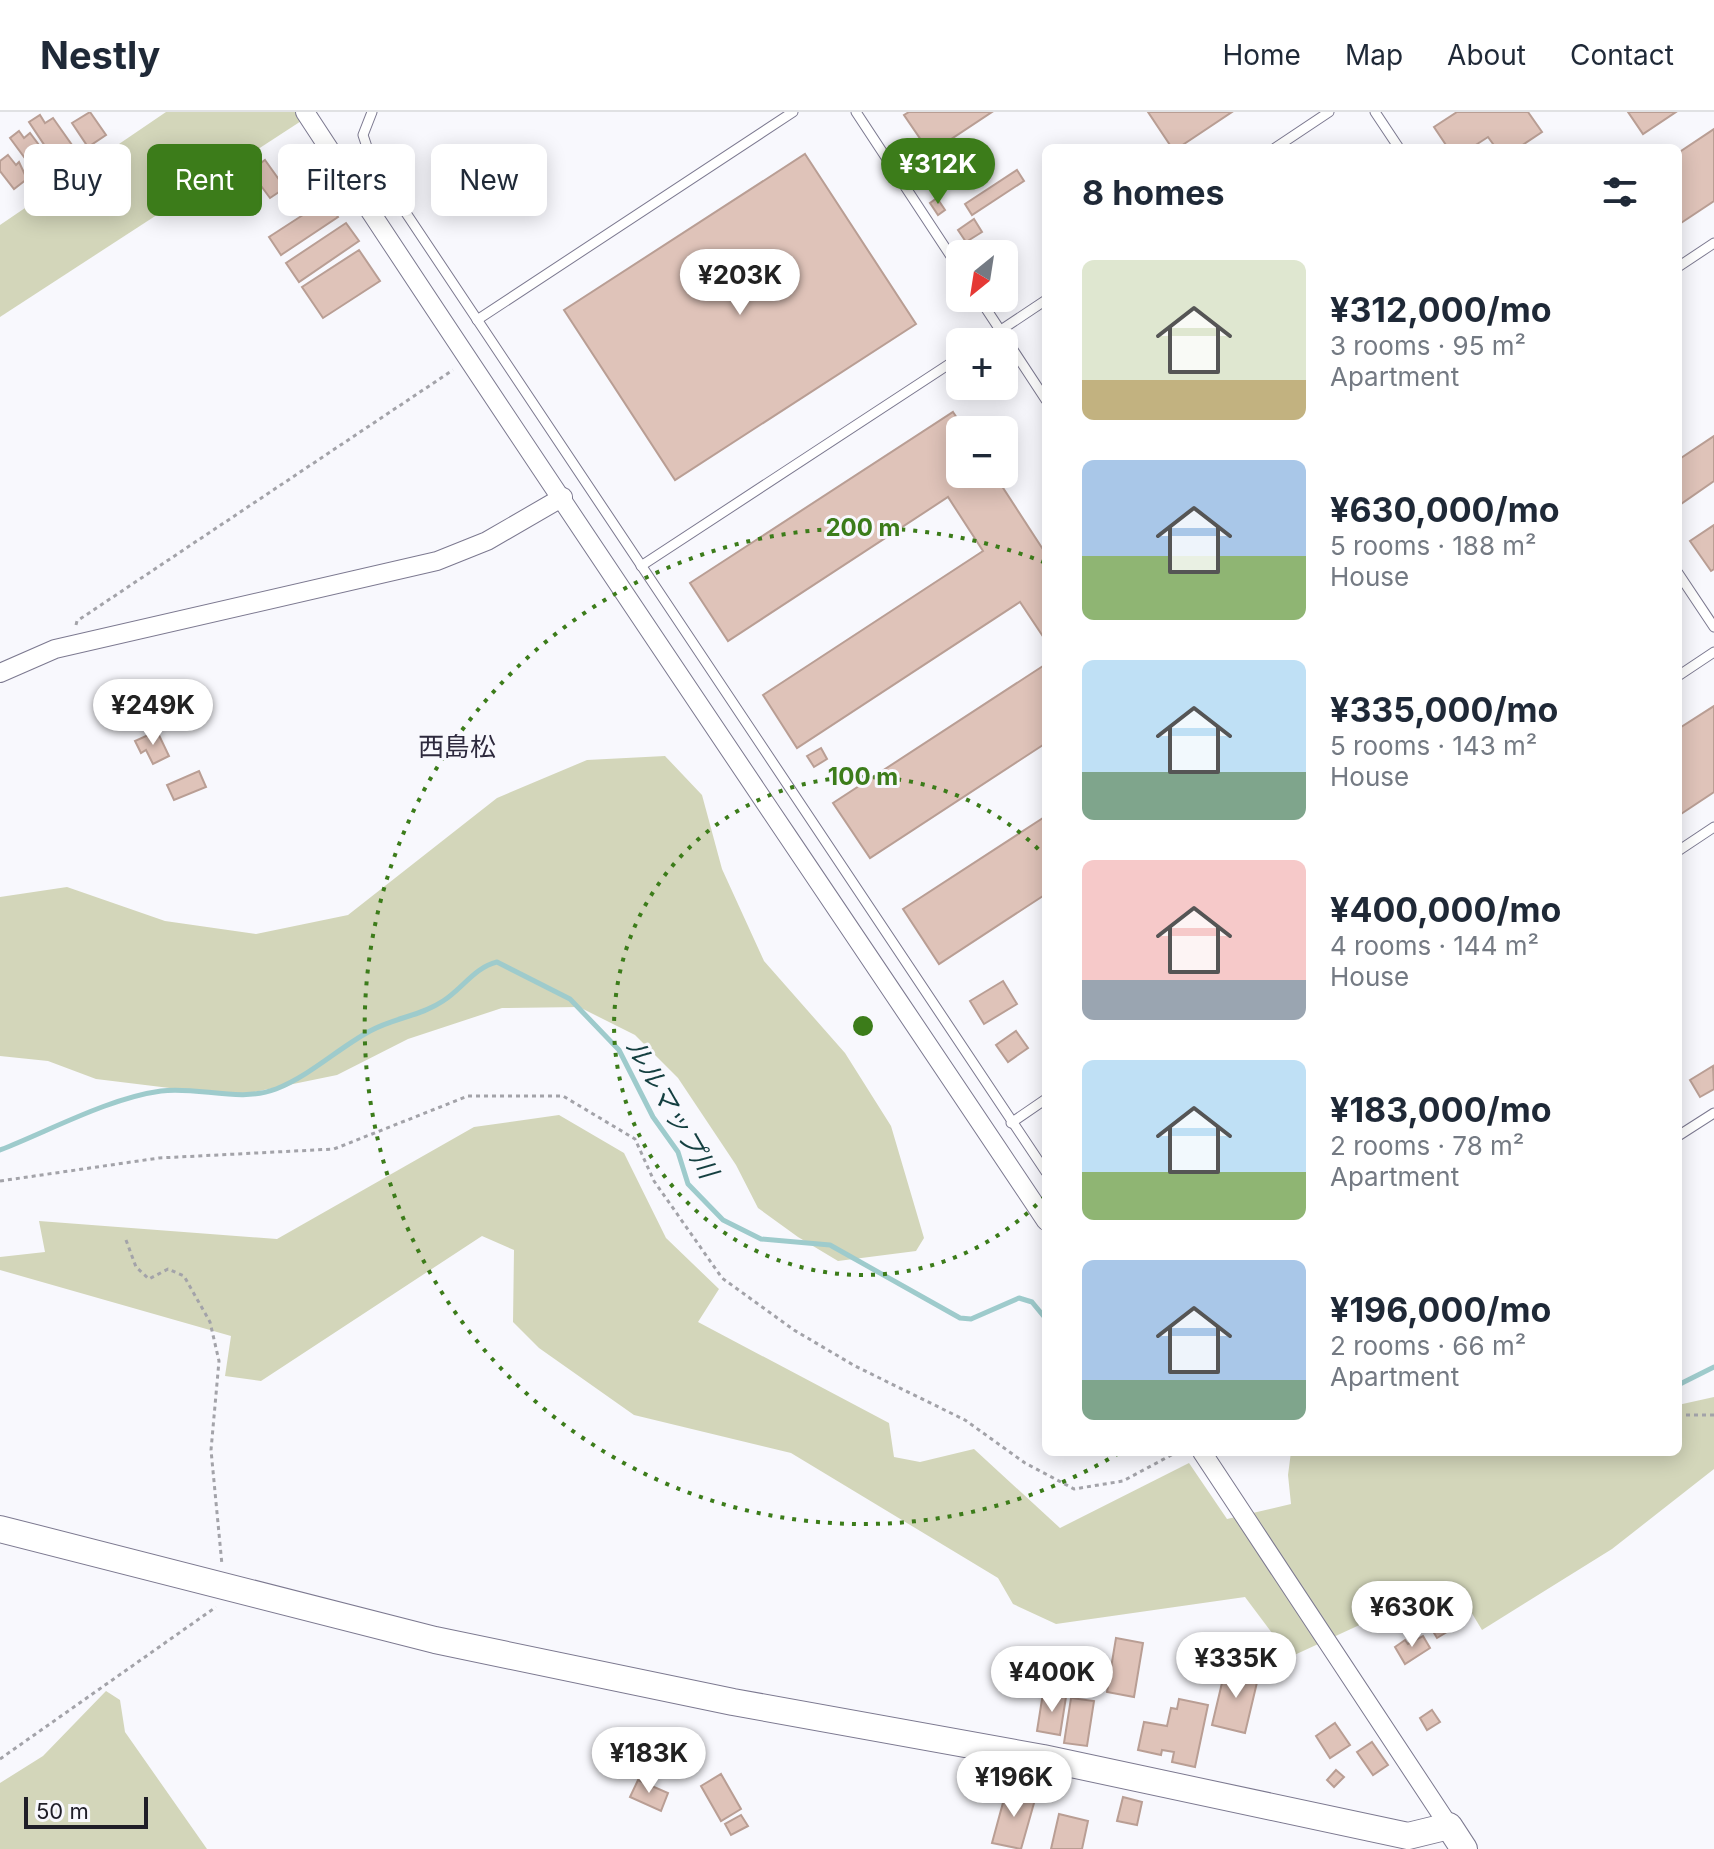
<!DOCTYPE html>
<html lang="en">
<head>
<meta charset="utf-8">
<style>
	:root { --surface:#fff; --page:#f2f2f3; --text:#1f2937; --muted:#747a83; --line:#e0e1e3; --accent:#3c7c1a }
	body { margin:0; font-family:Inter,"Noto Sans JP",sans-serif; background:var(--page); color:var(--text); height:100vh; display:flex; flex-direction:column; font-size:30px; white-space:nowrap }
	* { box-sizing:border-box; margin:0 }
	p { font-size:26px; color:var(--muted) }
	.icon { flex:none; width:44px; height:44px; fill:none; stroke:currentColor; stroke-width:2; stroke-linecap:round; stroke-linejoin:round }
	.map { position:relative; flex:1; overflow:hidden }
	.side { position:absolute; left:1042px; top:32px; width:640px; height:1312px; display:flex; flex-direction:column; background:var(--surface); border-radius:12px; box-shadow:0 4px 20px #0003 }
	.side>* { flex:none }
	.top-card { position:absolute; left:24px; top:32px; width:760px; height:72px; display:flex; gap:16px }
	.needle { width:52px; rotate:210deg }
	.buttons { position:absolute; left:946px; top:128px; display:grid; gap:16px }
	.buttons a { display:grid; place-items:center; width:72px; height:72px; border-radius:12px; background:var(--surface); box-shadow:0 4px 20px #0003; font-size:40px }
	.scale { position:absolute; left:24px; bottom:20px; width:124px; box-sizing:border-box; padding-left:8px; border:4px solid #1f1e27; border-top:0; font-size:22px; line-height:28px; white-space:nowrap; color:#1f1e27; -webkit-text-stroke:6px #f8f8fd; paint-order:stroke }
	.price { position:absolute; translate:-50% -68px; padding:0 18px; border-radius:28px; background:#fff; color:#222; font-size:26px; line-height:52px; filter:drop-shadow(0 2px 4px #0008) }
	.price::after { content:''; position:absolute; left:50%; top:48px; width:24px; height:18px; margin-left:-12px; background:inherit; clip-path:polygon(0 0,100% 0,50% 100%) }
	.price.current { background:var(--accent); color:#fff }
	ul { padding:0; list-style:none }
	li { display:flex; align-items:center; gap:24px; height:200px; padding:0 40px }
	li span { display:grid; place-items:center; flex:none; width:224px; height:160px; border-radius:12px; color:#555 }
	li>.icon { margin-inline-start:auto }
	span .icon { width:96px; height:96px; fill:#fffc; stroke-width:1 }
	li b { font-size:34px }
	h2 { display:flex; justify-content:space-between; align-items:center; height:96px; padding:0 40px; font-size:34px }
	.tag { padding:0 28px; border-radius:12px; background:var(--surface); box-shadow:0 4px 20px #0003; font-size:28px; line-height:72px }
	.tag.current { background:var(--accent); color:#fff }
	header { display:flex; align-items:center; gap:48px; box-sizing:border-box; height:112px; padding:0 40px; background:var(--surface); border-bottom:2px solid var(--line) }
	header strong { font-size:38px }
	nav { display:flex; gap:44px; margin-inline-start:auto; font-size:28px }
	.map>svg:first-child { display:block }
</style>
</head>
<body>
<header>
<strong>Nestly</strong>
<nav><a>Home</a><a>Map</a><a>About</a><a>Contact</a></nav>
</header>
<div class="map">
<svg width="1714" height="1737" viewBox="0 0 1714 1737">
	<rect width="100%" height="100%" fill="#f8f8fd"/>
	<g fill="#d3d6ba">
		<polygon points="166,0 315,0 0,205 0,113"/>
		<polygon points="665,644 702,683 722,757 764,849 845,941 891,1014 924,1126 916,1139 838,1149 798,1125 758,1096 736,1053 678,966 635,923 579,895 502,896 408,927 337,963 235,984 96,967 48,949 0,944 0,785 67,775 165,809 256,822 348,803 497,686 587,648"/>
		<polygon points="559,1003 624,1041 666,1126 719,1177 698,1210 889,1311 894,1345 920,1350 974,1337 1060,1416 1189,1351 1227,1407 1291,1392 1288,1363 1291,1340 1678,1340 1678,1293 1714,1285 1714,1357 1612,1437 1482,1518 1453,1470 1290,1545 1245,1485 1056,1512 1013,1492 998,1466 791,1341 634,1303 539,1236 513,1210 514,1138 482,1124 261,1269 225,1264 231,1224 0,1158 0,1145 45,1140 39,1109 277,1127 474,1015"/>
		<polygon points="106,1579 120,1588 125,1620 207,1737 0,1737 0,1671 43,1644"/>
	</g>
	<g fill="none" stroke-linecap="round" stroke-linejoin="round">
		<g stroke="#9ecbcc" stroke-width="5">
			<path d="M 0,1038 C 49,1019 109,986 161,979 C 198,974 240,991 276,977 C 311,963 337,937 370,919 C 393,906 421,904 443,889 C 462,877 475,855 497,850 L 570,887 L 619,938 L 653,1005 L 678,1040 L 688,1072 L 723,1108 L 761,1127 L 830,1133 L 960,1206 L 971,1207 L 1019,1186 L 1032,1190 L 1046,1207"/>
			<polyline points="1678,1273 1714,1255"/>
		</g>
	</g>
	<g fill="#dfc3b9" stroke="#b99e94" stroke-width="2">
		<polygon points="90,0 106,23 88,35 72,11"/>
		<polygon points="909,0 992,0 930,41 904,3"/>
		<polygon points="1148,0 1232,0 1178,36 1172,36"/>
		<polygon points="1457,0 1528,0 1542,20 1518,36 1496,36 1488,25 1471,36 1448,36 1434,15"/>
		<polygon points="1628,0 1676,0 1643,22"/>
		<polygon points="40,3 45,11 53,6 72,33 53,46 29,10"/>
		<polygon points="1714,17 1714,89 1678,113 1678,41"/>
		<polygon points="19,19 24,26 30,21 45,41 30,53 10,26"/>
		<polygon points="805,42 916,212 675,368 564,198"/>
		<polygon points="8,43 16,53 19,50 27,67 14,77 0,59 0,49"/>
		<polygon points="265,48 285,76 270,86 250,59"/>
		<polygon points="1017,58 1024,69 972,103 965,92"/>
		<polygon points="937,86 945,98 938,103 930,91"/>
		<polygon points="326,88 338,105 281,143 269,125"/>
		<polygon points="974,107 982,120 966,130 958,118"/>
		<polygon points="346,111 359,129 299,170 286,151"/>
		<polygon points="359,138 380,169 323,206 302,175"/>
		<polygon points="953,300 965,318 960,318 960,362 994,362 1046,442 1046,529 1020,490 797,636 763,583 983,439 948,385 728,529 690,471"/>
		<polygon points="1714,324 1714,369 1678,394 1678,348"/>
		<polygon points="1714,413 1714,457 1711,459 1690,429"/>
		<polygon points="1046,552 1046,631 870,746 833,691"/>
		<polygon points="1714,594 1714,680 1678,704 1678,617"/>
		<polygon points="157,619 169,644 153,652 146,638 141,641 135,629"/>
		<polygon points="821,636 827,647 814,655 807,644"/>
		<polygon points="199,659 206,675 174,688 167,673"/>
		<polygon points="1046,704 1046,782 939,852 903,797"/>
		<polygon points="1003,869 1017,892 984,912 970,889"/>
		<polygon points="1016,919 1028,936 1008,950 996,933"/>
		<polygon points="1713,954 1714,977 1700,985 1690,968"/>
		<polygon points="1447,1486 1462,1511 1437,1526 1422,1501"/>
		<polygon points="1423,1524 1430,1536 1405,1552 1395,1535 1405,1528 1408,1532"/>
		<polygon points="1116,1526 1143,1531 1134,1585 1107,1580"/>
		<polygon points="1226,1554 1259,1562 1245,1621 1212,1613"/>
		<polygon points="1043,1581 1066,1585 1060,1623 1037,1619"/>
		<polygon points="1071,1586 1094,1589 1087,1634 1064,1631"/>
		<polygon points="1179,1587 1208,1593 1195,1655 1172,1650 1174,1640 1162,1638 1161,1643 1138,1638 1144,1610 1167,1614 1171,1596 1177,1597"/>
		<polygon points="1432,1598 1440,1610 1427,1618 1420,1606"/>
		<polygon points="1335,1611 1350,1633 1330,1646 1316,1624"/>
		<polygon points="1372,1630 1388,1653 1373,1663 1357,1640"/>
		<polygon points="1336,1658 1344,1665 1334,1675 1327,1668"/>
		<polygon points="721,1662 741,1697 721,1709 701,1674"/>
		<polygon points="638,1668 668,1681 661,1699 630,1685"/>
		<polygon points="1007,1676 1036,1684 1021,1737 992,1731"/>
		<polygon points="1123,1685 1142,1690 1137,1713 1117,1709"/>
		<polygon points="1059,1702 1088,1709 1082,1737 1051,1737"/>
		<polygon points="741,1703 748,1714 731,1723 725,1712"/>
	</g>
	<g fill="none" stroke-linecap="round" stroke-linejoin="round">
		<defs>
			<g id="lane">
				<polyline points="372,0 363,23 372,50 1046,1060"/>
				<polyline points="856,0 960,158"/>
				<polyline points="1375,0 1399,36"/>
				<polyline points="1275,36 1329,0"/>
				<polyline points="1678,155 1714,131"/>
				<polyline points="979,186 1046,288"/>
				<polyline points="477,208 793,0"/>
				<polyline points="983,230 1046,188"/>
				<polyline points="641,454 960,245"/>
				<polyline points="1678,461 1714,515"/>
				<polyline points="1678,564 1714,540"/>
				<polyline points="1678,739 1714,715"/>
				<polyline points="1011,1011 1046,987"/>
				<polyline points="1678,1024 1714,1001"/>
			</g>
			<g id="street">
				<path d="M 305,0 C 548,372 799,739 1046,1109"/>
				<polyline points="0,561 55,537 437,449 487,429 563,385"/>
				<polyline points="1202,1340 1449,1714"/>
			</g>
			<polyline id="secondary" points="0,1417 435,1528 733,1590 1043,1646 1408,1724 1449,1714 1464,1737"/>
		</defs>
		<use href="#lane" stroke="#7c7990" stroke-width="11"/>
		<use href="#street" stroke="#7c7990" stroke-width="20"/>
		<use href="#secondary" stroke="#7c7990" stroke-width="28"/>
		<g stroke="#a3a3a9" stroke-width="3" stroke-dasharray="4 4" stroke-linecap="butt">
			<polyline points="76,513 77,509 453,258"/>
			<polyline points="0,1069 159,1046 334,1037 468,984 563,984 635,1027 654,1069 722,1166 794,1218 855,1254 965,1308 1025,1351 1074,1377 1123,1369 1177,1340"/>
			<polyline points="126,1128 136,1155 149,1167 168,1157 184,1164 210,1210 219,1249 211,1338 222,1453"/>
			<polyline points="1678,1303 1714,1303"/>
			<polyline points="0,1647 216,1495"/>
		</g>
		<use href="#lane" stroke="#fff" stroke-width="9"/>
		<use href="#street" stroke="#fff" stroke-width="18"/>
		<use href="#secondary" stroke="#fff" stroke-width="26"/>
	</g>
	<g fill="none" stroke="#3c7c1a" stroke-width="4" stroke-dasharray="4 8">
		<path d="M1045 1084A249 249 0 1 1 1045 744"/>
		<path d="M1119 1341A498 498 0 1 1 1046 451"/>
	</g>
	<g text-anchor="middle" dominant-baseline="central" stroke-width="6" stroke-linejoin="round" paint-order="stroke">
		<g font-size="26" fill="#2d293d" stroke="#f8f8fd">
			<text x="457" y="634">西島松</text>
		</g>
		<g font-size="26" font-style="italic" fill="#143f40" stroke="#f8f8fd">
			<text transform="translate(672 996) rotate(60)">ルルマップ川</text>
		</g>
	</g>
	<circle cx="863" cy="914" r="12" fill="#3c7c1a" stroke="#f8f8fd" stroke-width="4"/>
	<g font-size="24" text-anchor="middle" font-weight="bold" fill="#3c7c1a" stroke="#f8f8fd" stroke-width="6" stroke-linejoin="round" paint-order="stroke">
		<text x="863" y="424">200 m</text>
		<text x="863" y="673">100 m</text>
	</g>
</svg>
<div class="buttons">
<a><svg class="needle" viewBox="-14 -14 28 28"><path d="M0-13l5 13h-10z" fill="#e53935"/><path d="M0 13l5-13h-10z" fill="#747a83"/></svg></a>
<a>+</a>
<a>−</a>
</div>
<div class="scale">50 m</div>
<b class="price current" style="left:938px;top:94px">¥312K</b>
<b class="price" style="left:740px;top:205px">¥203K</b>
<b class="price" style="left:153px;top:635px">¥249K</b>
<b class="price" style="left:1412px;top:1537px">¥630K</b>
<b class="price" style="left:1236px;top:1588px">¥335K</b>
<b class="price" style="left:1052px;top:1602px">¥400K</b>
<b class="price" style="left:649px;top:1683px">¥183K</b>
<b class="price" style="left:1014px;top:1707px">¥196K</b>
<div class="top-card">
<a class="tag">Buy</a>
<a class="tag current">Rent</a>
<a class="tag">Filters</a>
<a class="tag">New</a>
</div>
<section class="side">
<h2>8 homes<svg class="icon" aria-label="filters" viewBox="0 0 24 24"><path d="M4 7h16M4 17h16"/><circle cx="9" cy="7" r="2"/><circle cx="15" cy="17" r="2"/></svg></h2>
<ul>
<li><span style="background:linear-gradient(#dfe7d0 75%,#c2b280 0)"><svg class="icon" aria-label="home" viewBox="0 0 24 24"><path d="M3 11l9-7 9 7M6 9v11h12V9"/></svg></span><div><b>¥312,000/mo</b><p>3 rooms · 95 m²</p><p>Apartment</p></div></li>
<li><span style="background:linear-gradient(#a9c7e8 60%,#8fb573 0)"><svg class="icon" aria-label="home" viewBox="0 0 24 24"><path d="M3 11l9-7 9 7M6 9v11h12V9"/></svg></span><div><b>¥630,000/mo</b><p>5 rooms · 188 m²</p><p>House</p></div></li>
<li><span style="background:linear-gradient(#bfe0f5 70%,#7fa58c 0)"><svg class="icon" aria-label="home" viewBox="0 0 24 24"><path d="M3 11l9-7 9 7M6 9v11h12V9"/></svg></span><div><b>¥335,000/mo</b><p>5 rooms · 143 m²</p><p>House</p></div></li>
<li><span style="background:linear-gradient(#f6c9c9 75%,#9aa5b1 0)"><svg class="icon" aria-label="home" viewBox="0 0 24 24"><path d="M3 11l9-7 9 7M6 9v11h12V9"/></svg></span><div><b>¥400,000/mo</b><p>4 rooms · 144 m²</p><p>House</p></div></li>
<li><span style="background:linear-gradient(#bfe0f5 70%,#8fb573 0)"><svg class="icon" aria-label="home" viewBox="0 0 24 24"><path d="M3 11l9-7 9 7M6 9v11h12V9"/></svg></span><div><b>¥183,000/mo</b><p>2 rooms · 78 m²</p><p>Apartment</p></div></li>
<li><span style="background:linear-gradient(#a9c7e8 75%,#7fa58c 0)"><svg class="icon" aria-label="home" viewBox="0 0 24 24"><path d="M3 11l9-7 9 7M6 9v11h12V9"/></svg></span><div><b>¥196,000/mo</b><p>2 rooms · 66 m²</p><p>Apartment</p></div></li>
</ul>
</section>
</div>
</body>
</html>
